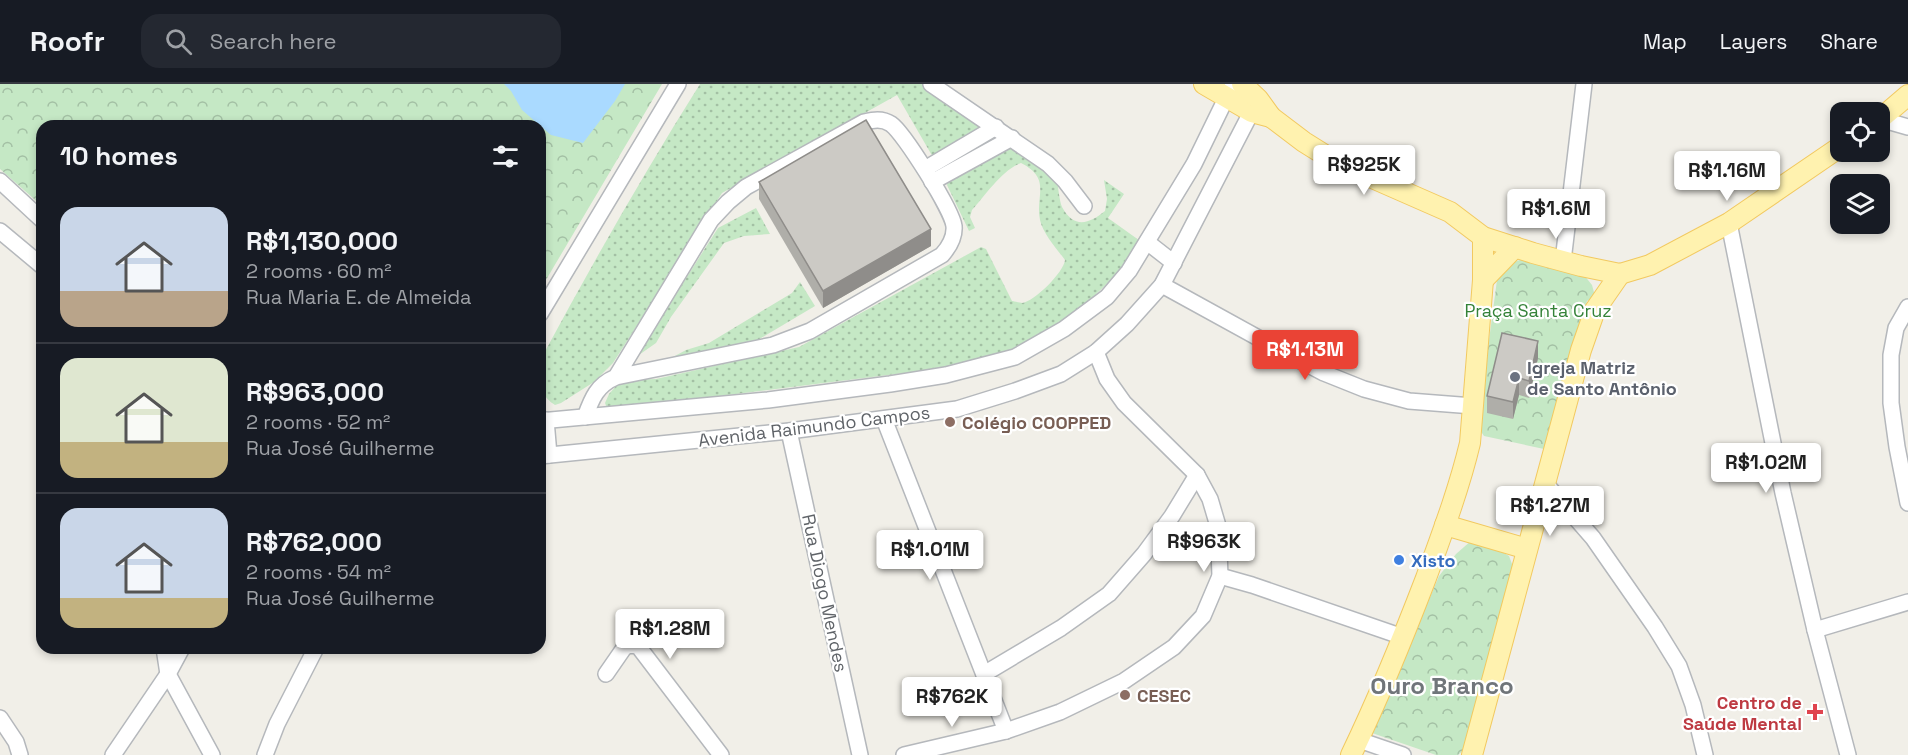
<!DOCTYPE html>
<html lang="en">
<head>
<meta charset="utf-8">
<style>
	:root { --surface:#171b24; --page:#242831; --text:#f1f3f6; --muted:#9ea1a6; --line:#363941; --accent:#ea4335 }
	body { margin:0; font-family:"Space Grotesk",sans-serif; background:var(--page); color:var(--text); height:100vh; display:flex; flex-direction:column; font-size:22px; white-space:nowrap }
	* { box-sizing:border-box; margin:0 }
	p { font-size:20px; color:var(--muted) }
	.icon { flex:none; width:33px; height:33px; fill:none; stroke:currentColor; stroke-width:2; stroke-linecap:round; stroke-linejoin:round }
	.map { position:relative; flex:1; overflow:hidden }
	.panel { position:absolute; left:36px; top:36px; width:510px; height:534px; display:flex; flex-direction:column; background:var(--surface); border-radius:18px; box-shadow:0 3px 9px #0003 }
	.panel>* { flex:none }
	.tools { position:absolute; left:1830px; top:18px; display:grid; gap:12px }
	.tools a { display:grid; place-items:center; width:60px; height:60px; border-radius:12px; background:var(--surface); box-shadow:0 3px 9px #0003; font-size:30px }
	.price { position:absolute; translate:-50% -51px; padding:0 14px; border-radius:6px; background:#fff; color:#222; font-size:20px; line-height:39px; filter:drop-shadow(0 2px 3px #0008) }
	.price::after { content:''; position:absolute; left:50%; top:36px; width:18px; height:14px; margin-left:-9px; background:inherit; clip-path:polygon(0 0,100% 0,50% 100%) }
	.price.current { background:var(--accent); color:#fff }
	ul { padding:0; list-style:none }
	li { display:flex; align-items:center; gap:18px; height:150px; padding:0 24px }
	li+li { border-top:2px solid var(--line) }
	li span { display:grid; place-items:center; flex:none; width:168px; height:120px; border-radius:18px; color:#555 }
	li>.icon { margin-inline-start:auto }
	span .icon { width:72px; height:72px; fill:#fffc; stroke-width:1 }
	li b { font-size:26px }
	h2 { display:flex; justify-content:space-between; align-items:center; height:72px; padding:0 24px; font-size:26px }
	header { display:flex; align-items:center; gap:36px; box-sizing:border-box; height:84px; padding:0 30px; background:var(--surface); border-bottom:2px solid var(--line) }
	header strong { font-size:28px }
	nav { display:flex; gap:33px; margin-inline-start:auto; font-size:21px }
	.search { width:420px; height:54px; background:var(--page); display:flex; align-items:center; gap:15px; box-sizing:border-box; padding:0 21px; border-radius:18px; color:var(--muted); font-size:22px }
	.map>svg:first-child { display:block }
</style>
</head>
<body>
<header>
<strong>Roofr</strong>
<div class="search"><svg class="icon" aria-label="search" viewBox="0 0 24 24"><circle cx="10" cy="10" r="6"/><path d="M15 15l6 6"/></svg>Search here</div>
<nav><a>Map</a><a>Layers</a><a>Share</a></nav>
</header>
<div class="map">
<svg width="1908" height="671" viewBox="0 0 1908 671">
	<defs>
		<pattern id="grass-dots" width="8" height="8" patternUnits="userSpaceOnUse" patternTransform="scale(1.5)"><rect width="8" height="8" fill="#c5e8c5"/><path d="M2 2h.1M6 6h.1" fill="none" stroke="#a3c0a4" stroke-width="1.8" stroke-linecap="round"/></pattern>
		<pattern id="park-crowns" width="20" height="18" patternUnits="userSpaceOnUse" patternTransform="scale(1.5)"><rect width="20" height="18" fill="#c5e8c5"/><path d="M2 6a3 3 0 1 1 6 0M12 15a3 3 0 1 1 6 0" fill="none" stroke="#a3c0a4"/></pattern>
	</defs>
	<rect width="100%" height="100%" fill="#f1efe8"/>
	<g fill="url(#grass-dots)">
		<path d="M 700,0 L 924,0 L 982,43 L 934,75 L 897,11 L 722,109 L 613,279 L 594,298 L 561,319 L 555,321 C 537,310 538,291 542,273 C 592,180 644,89 700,0 Z"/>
		<path d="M 1008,59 L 1056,91 C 1058,99 1059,116 1062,123 C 1074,145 1089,140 1105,127 L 1107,115 L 1104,96 L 1124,110 L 1108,134 L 1143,159 C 1104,208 1052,256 990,274 C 975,278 959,280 944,284 L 616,325 L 607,324 L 605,319 L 609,310 L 617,301 L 628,296 L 656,295 L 799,263 L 981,163 L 986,165 L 1012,217 C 1013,217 1021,219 1022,219 C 1034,218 1064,188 1065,176 C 1057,165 1043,150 1040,136 C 1035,111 1052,95 1021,79 C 1001,87 986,111 972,126 L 970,133 L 975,144 L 969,147 L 947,101 L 949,94 Z"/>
		<polygon points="756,124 770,150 744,152 724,159 671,233 656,259 636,273 718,144"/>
		<polygon points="800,198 815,222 756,257 660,280 686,266 709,259 792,209"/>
	</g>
	<g fill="url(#park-crowns)">
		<polygon points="0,0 662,0 540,206 540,42 42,42 42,122 0,85"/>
		<polygon points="1523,175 1584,191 1592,201 1595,212 1587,217 1544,365 1484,352 1476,340 1480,324 1497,196 1514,178"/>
		<polygon points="1472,456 1492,462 1509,472 1515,488 1466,664 1458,671 1436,671 1372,649 1439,492 1456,470"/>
	</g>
	<polygon fill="#aadaff" points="504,0 625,0 615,17 583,59 551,51 522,26 511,7"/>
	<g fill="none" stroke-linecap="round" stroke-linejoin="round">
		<defs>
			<g id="minor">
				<polyline points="931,0 1048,80 1065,97 1084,122"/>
				<polyline points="1880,35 1908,43"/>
				<polyline points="925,85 996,43"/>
				<polyline points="0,97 42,136"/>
				<polyline points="932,98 1012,54"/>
				<polyline points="1729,139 1783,409 1815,546 1848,671"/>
				<polyline points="0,147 42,182"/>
				<polyline points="1147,158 1174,179"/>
				<polyline points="1563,177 1584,0"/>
				<polyline points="1162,201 1282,267 1324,289 1364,305 1409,317 1473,322"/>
				<polyline points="1908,223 1896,244 1891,271 1891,319 1897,363 1908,419"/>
				<polyline points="540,230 678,0"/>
				<path d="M 585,333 C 592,314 597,301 616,293 L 773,261 L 810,247 L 942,171 C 949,163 955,153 954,142 C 952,126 904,49 891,40 C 882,34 873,36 864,38 L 746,103 L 728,118 L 711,136 L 616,293"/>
				<polyline points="884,335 1006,647"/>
				<polyline points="546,336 549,371"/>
				<polyline points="540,337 768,316 890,300 946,291 1015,273 1064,245 1107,213 1129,187 1194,80 1233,0"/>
				<polyline points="789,347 860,671"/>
				<polyline points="540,372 789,347 957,325 1015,307 1061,290 1096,268 1127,240 1162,201 1256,19"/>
				<polyline points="1545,399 1593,454 1655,543 1679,582 1693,621 1705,671"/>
				<polyline points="1220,492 1252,501 1403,553"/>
				<polyline points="1815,546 1908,518"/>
				<polyline points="164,564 168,590 212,671"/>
				<polyline points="606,590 624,564 629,561 638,562 721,671"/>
				<polyline points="984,590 1061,544 1109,510 1144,470 1172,432 1197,391"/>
				<polyline points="0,634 16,658 20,671"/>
				<polyline points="1359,656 1403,671"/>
				<polyline points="113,671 168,590 182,564"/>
				<polyline points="265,671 277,640 316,564"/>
				<polyline points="904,671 1006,647 1060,628 1124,597 1174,563 1203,532 1220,492 1218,442 1210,415 1197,391 1124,319 1107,295 1096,268"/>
			</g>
			<g id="major">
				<polyline points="1204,0 1252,28 1271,33"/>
				<polyline points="1242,0 1258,15 1271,33 1304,58 1336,78 1450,128 1483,153 1533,169 1581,182 1620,190 1650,181 1729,139 1840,63"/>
				<polyline points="1880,35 1908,11"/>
				<polyline points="1483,196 1515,163"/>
				<polyline points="1445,441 1527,465"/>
				<path d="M 1351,671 C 1379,613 1403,554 1426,494 C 1442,450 1459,405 1470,359 L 1483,196 L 1483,153"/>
				<polyline points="1472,671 1581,266 1595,226 1620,190"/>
			</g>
		</defs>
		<use href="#minor" stroke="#b5b8bc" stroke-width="18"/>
		<use href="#major" stroke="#f2c960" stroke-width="22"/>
		<use href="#minor" stroke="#fff" stroke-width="15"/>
		<use href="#major" stroke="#fff2af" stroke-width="20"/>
	</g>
	<g fill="#afaea9">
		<polygon points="759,98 931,162 823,224 759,115"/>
		<polygon points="1538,274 1529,314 1519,311 1513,335 1487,329 1487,312"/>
	</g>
	<g fill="#8f8d8a">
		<polygon points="931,145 931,162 823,224 823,207"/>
		<polygon points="1538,257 1538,274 1529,314 1529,297"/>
		<polygon points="1519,294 1519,311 1513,335 1513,318"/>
	</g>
	<g fill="#cccac5" stroke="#8f8d8a" stroke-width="1.5">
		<polygon points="866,36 931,145 823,207 759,98"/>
		<polygon points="1502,249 1538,257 1529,297 1519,294 1513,318 1487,312"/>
	</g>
	<circle fill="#6b7280" stroke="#fff" stroke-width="2" cx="1515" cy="293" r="6"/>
	<g fill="#8d6e63" stroke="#fff" stroke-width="2">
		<circle cx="950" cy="338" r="6"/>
		<circle cx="1125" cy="611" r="6"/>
	</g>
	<circle fill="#3f7fe0" stroke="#fff" stroke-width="2" cx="1399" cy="476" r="6"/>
	<path fill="#e0444e" stroke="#fff" stroke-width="2" d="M1812 619h6v6h6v6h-6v6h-6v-6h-6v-6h6z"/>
	<g text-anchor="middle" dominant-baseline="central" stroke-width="4.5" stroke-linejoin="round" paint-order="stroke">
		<g font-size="18" fill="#348238" stroke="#fff">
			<text x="1538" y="226">Praça Santa Cruz</text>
		</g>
		<g font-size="18" font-weight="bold" fill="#5b616d" stroke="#fff" text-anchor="start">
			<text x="1527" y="283">Igreja Matriz<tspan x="1527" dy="21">de Santo Antônio</tspan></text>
		</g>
		<g font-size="18" font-weight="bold" fill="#785e54" stroke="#fff" text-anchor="start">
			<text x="962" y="338">Colégio COOPPED</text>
			<text x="1137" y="611">CESEC</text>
		</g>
		<g font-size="18" fill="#5f6368" stroke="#fff">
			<text transform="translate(814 342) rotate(-7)">Avenida Raimundo Campos</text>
			<text transform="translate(825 509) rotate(78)">Rua Diogo Mendes</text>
		</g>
		<g font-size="18" font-weight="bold" fill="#366cbe" stroke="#fff" text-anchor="start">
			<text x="1411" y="476">Xisto</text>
		</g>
		<g font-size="18" font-weight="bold" fill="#be3a42" stroke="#fff" text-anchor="end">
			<text x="1802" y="618">Centro de<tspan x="1802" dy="21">Saúde Mental</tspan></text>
		</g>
		<g font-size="24" font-weight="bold" fill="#70757a" stroke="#fff">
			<text x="1442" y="601">Ouro Branco</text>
		</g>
	</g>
</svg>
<div class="tools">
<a><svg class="icon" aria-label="locate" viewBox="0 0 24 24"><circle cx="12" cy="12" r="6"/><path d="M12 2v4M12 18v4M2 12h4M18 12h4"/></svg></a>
<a><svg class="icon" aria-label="layers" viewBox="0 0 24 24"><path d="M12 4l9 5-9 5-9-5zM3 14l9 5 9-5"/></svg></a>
</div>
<b class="price" style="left:1364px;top:112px">R$925K</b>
<b class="price" style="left:1727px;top:118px">R$1.16M</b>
<b class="price" style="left:1556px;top:156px">R$1.6M</b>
<b class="price current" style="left:1305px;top:297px">R$1.13M</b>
<b class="price" style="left:1766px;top:410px">R$1.02M</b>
<b class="price" style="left:1550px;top:453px">R$1.27M</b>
<b class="price" style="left:1204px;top:489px">R$963K</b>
<b class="price" style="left:930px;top:497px">R$1.01M</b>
<b class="price" style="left:670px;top:576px">R$1.28M</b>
<b class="price" style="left:952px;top:644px">R$762K</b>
<section class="panel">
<h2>10 homes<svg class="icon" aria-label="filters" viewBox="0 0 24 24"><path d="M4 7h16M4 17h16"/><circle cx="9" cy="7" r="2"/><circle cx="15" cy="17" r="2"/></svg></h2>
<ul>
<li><span style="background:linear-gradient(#c9d6e8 70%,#b9a48a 0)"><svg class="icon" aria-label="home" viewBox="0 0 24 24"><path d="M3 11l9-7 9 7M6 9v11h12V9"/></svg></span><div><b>R$1,130,000</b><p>2 rooms · 60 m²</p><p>Rua Maria E. de Almeida</p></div></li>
<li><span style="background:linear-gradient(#dfe7d0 70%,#c2b280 0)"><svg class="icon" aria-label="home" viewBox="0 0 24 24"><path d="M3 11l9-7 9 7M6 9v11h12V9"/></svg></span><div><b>R$963,000</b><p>2 rooms · 52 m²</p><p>Rua José Guilherme</p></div></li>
<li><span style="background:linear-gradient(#c9d6e8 75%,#c2b280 0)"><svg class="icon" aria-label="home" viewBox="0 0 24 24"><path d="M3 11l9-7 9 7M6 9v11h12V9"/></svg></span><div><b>R$762,000</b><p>2 rooms · 54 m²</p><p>Rua José Guilherme</p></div></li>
</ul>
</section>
</div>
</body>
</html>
